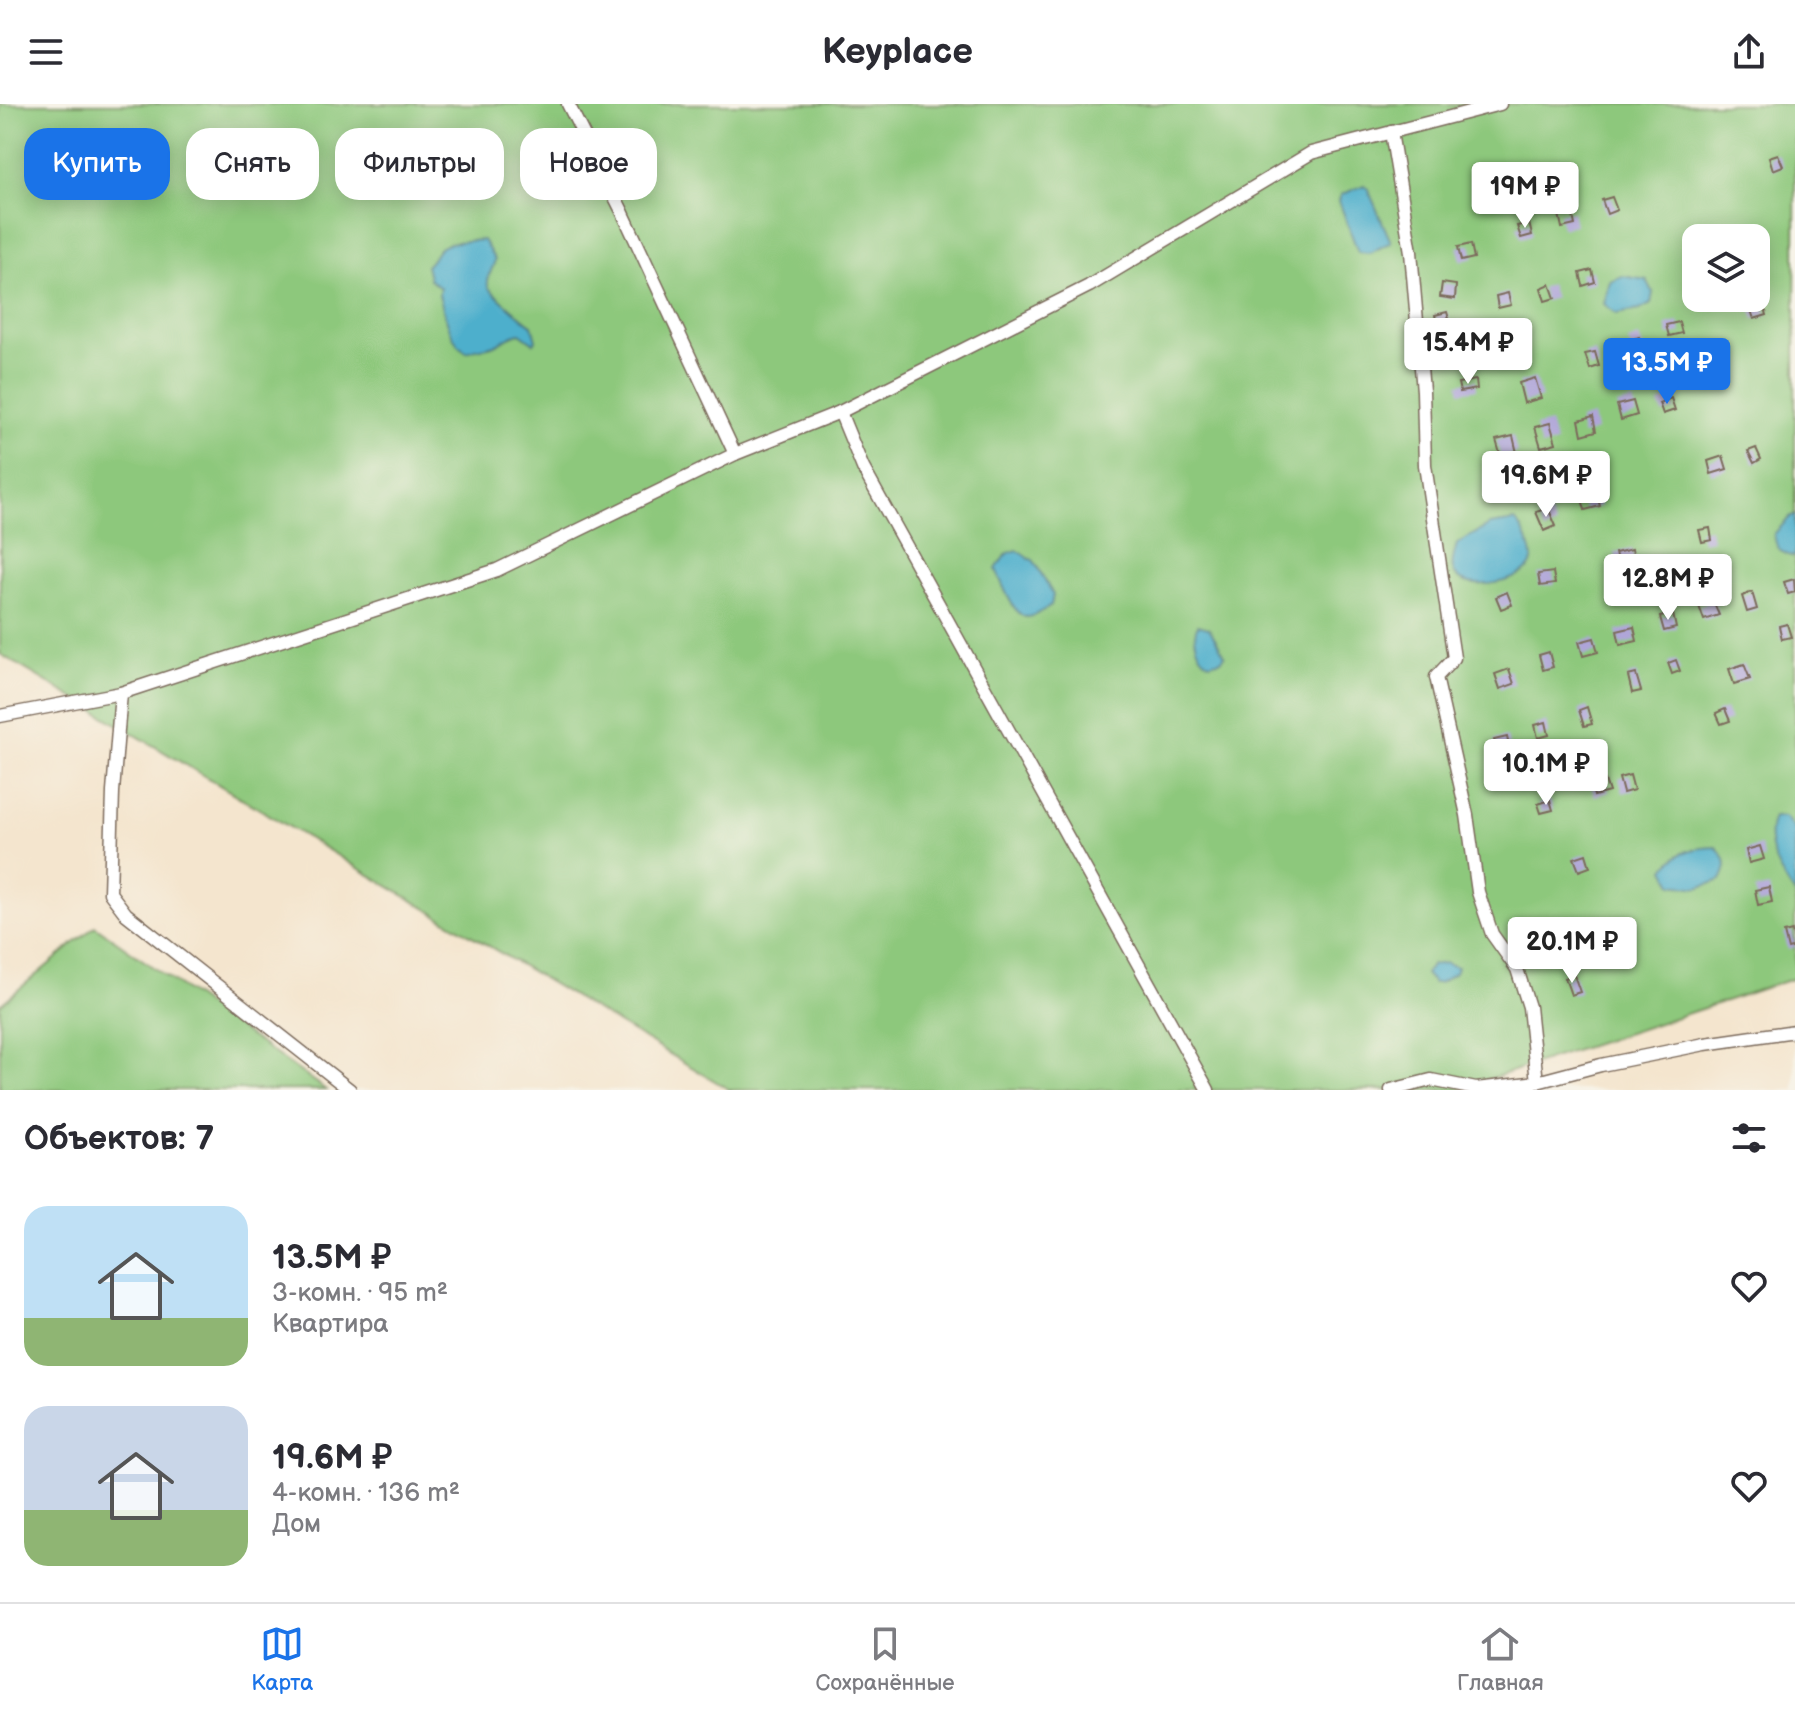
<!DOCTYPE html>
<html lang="ru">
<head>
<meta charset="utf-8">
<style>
	:root { --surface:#fff; --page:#f2f2f3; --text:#2b2b33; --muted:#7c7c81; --line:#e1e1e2; --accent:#1a73e8 }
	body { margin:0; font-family:"Balsamiq Sans",sans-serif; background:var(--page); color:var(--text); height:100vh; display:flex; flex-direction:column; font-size:30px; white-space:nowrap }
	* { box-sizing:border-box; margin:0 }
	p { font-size:26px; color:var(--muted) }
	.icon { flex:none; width:44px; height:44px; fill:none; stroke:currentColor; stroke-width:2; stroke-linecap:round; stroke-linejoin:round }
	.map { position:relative; height:986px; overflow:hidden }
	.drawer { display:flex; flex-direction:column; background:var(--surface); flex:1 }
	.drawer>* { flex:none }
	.hud { position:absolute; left:24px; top:24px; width:800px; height:72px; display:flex; gap:16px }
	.tools { position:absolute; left:1682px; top:120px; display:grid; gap:16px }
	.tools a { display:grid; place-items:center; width:88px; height:88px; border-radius:16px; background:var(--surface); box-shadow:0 4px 20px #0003; font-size:40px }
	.price { position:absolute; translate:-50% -68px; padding:0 18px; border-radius:8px; background:#fff; color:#222; font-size:26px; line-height:52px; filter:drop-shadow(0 2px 4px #0008) }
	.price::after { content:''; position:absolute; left:50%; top:48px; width:24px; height:18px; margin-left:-12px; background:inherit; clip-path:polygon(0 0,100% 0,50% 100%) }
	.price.active { background:var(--accent); color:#fff }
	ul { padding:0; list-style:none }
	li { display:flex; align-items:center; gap:24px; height:200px; padding:0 24px }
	li span { display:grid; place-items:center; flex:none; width:224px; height:160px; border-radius:24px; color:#555 }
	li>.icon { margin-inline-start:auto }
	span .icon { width:96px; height:96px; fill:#fffc; stroke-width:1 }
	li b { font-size:34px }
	h2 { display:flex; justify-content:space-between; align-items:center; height:96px; padding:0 24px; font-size:34px }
	.chip { padding:0 28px; border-radius:24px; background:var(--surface); box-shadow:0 4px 20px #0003; font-size:28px; line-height:72px }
	.chip.active { background:var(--accent); color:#fff }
	header { display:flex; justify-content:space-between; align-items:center; height:104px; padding:0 24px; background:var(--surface); font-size:36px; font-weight:600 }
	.tabs { display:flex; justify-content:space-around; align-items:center; height:112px; border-top:2px solid var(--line); background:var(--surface); font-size:22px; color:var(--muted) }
	.tabs a { display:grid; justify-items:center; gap:4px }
	.tabs .active { color:var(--accent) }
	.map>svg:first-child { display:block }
</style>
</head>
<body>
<header><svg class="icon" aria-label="menu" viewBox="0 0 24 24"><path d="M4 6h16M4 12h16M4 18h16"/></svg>Keyplace<svg class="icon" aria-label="share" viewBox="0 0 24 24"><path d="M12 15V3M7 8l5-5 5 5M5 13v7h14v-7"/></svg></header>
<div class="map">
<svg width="1795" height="986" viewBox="0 0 1795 986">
	<rect width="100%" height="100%" fill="#f7f3e8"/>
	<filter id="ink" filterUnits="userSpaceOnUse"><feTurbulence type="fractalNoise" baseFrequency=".0125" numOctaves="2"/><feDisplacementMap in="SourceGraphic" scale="16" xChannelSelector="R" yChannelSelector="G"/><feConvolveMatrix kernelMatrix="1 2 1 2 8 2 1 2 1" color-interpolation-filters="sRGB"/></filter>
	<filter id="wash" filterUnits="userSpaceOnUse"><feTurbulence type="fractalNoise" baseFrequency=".006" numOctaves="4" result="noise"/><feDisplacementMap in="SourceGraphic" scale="32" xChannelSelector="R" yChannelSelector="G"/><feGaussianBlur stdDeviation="1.8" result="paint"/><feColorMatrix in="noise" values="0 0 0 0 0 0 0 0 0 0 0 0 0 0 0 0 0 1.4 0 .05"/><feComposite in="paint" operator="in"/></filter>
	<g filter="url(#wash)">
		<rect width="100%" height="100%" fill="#f4e5ce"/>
		<g fill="#8dc87c" stroke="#64794d" stroke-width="2" fill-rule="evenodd">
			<path d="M 0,0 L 1795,0 L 1795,874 L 1456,986 L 730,986 L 0,550 ZM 1696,134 L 1756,134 L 1756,194 L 1696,194 Z"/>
			<polygon points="95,822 326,986 0,986 0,901"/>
		</g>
		<g fill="#4dafcc" stroke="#446c75" stroke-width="2">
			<polygon points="1364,81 1368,85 1391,138 1370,149 1358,148 1339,97 1341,91"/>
			<path d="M 483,136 L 495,156 C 493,165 486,173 488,182 C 489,186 526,218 532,221 L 536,236 L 534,239 L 520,229 C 509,231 504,237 494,241 C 485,245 476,243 467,248 C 450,239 445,209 439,191 L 440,184 L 430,176 L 426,162 C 432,157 434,151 438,146 C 447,136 471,137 483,136 Z"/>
			<polygon points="1622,172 1647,176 1653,188 1651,200 1640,206 1616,210 1604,200 1610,177"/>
			<path d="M 1791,412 L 1795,412 L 1795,453 C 1780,450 1776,444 1774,430 Z"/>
			<path d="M 1515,417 C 1522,423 1524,429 1528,438 C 1530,443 1533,451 1532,457 C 1528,478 1459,493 1453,465 C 1451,458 1455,447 1457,440 L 1490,421 Z"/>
			<path d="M 1017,446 L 1034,457 L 1053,491 L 1051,502 C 1045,505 1034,513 1027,513 C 1014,513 1001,477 996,465 L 1006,450 Z"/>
			<path d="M 1198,521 L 1209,524 L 1225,551 L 1221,556 L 1209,559 C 1198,552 1191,532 1198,521 Z"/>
			<path d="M 1773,713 L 1785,713 L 1795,726 L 1795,791 C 1780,769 1762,741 1773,713 Z"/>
			<path d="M 1716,743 C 1727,754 1729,761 1721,776 L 1698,784 L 1673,780 L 1665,765 C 1677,746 1695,744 1716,743 Z"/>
			<polygon points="1445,859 1457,863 1455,869 1439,879 1433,879 1425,870 1432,861"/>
		</g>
		<g id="blocks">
			<g fill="#aea4d8">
				<polygon points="1778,50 1783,62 1773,66 1769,53"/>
				<polygon points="1612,93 1617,106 1607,110 1602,96"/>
				<polygon points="1572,107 1575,121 1562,124 1559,110"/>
				<polygon points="1529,119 1532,131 1521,134 1517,122"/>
				<polygon points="1721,123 1724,134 1713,134 1711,126"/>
				<polygon points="1471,140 1474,154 1461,157 1458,143"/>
				<polygon points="1592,166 1595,178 1583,182 1580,169"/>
				<polygon points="1442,179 1456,181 1455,195 1440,193"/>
				<polygon points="1550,180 1555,194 1545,197 1541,184"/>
				<polygon points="1508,189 1511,201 1498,204 1496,192"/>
				<polygon points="1763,197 1767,211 1754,215 1749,201"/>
				<polygon points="1447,208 1450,218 1437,221 1435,211"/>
				<polygon points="1679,218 1682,229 1669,232 1666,221"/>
				<polygon points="1639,233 1644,246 1633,250 1628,237"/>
				<polygon points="1595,248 1599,262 1590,265 1585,250"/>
				<polygon points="1535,274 1541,294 1524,299 1519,279"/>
				<polygon points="1476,276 1477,285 1460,288 1458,279"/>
				<polygon points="1671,294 1675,306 1663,310 1659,299"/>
				<polygon points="1633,297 1637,311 1621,316 1617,301"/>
				<polygon points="1593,312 1596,327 1582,331 1579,316"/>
				<polygon points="1550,319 1556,339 1541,343 1535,323"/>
				<polygon points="1513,332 1517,349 1501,353 1496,336"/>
				<polygon points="1756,344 1761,355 1754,359 1748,347"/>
				<polygon points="1723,352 1727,365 1711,370 1708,357"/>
				<polygon points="1596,388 1600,402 1585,406 1581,392"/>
				<polygon points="1548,404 1556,422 1544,427 1536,408"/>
				<polygon points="1710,424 1712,436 1702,438 1699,426"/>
				<polygon points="1632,445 1636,461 1619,465 1615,449"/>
				<polygon points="1553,468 1555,480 1540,482 1538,470"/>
				<polygon points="1794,475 1795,488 1788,490 1784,478"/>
				<polygon points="1507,488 1512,501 1501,505 1496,493"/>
				<polygon points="1752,488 1757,505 1747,508 1742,492"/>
				<polygon points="1713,497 1719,511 1704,516 1699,502"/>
				<polygon points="1673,510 1676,524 1664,527 1660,513"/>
				<polygon points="1787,520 1791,533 1782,535 1779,522"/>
				<polygon points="1634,523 1637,537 1620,541 1617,527"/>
				<polygon points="1594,534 1598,548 1583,552 1579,538"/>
				<polygon points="1549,548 1553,563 1543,566 1539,551"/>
				<polygon points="1676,556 1680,567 1672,570 1668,559"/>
				<polygon points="1744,560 1750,575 1734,580 1729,565"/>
				<polygon points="1509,565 1514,580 1500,585 1495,570"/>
				<polygon points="1636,570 1641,587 1632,589 1628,572"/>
				<polygon points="1587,603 1592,620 1584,622 1579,606"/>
				<polygon points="1725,605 1730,617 1721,620 1716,609"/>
				<polygon points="1546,618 1549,631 1538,634 1535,621"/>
				<polygon points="1507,633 1510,647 1498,650 1494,636"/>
				<polygon points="1630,671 1634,686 1623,689 1619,674"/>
				<polygon points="1605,676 1609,688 1594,692 1591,680"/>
				<polygon points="1550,696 1553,706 1541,709 1538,700"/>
				<polygon points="1760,742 1764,755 1749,759 1746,746"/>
				<polygon points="1586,750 1590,763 1579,767 1574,754"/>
				<polygon points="1769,783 1772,798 1758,801 1755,786"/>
				<polygon points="1792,827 1795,843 1788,845 1784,829"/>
				<polygon points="1574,871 1580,888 1571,891 1565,874"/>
			</g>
		</g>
	</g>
	<g filter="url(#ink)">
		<use href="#blocks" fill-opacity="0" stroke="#7c6b5c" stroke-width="2"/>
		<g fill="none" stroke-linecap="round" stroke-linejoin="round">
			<defs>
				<g id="street">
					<polyline points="568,0 622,107 735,350"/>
					<polyline points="1391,28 1411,148 1423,287 1425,361 1454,554 1436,573 1467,711 1478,788 1492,830 1517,865 1529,903 1537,978"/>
					<polyline points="840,308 863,364 1208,986"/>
					<polyline points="121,589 113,688 110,789 126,810 350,986"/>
					<polyline points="0,612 121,589 497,466 735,350 840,308 1089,182 1311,49 1500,0"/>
					<polyline points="1391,986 1431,976 1476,985 1537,978 1601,961 1705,940 1795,927"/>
				</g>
			</defs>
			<use href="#street" stroke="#7c6b5c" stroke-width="15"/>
			<use href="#street" stroke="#fff" stroke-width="12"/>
		</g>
	</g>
</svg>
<div class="tools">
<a><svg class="icon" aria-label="layers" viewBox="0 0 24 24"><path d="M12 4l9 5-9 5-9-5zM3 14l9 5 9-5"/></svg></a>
</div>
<b class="price" style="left:1525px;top:126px">19M ₽</b>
<b class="price" style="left:1468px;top:282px">15.4M ₽</b>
<b class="price active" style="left:1667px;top:302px">13.5M ₽</b>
<b class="price" style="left:1546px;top:415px">19.6M ₽</b>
<b class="price" style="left:1668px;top:518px">12.8M ₽</b>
<b class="price" style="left:1546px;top:703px">10.1M ₽</b>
<b class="price" style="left:1572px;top:881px">20.1M ₽</b>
<div class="hud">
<a class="chip active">Купить</a>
<a class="chip">Снять</a>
<a class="chip">Фильтры</a>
<a class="chip">Новое</a>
</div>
</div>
<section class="drawer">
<h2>Объектов: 7<svg class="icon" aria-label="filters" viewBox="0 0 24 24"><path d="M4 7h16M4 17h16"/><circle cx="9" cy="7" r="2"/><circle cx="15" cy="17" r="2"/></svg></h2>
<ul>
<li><span style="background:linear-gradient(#bfe0f5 70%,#8fb573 0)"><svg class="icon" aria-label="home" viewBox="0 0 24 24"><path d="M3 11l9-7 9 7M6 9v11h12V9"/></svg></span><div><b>13.5M ₽</b><p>3-комн. · 95 m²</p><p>Квартира</p></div><svg class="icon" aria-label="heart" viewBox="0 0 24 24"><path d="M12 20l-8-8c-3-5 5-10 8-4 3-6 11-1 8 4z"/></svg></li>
<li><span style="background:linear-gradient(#c9d6e8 65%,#8fb573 0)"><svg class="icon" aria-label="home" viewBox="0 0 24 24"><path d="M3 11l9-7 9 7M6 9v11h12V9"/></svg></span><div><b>19.6M ₽</b><p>4-комн. · 136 m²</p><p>Дом</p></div><svg class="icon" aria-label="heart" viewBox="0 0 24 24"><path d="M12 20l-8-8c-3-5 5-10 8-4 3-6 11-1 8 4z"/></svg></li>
</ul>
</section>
<nav class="tabs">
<a class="active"><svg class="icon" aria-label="map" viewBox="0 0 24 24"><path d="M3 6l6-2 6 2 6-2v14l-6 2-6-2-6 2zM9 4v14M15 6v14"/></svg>Карта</a>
<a><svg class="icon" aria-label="saved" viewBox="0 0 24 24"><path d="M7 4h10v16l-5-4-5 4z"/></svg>Сохранённые</a>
<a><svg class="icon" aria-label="home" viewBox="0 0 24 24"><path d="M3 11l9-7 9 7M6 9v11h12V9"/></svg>Главная</a>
</nav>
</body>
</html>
